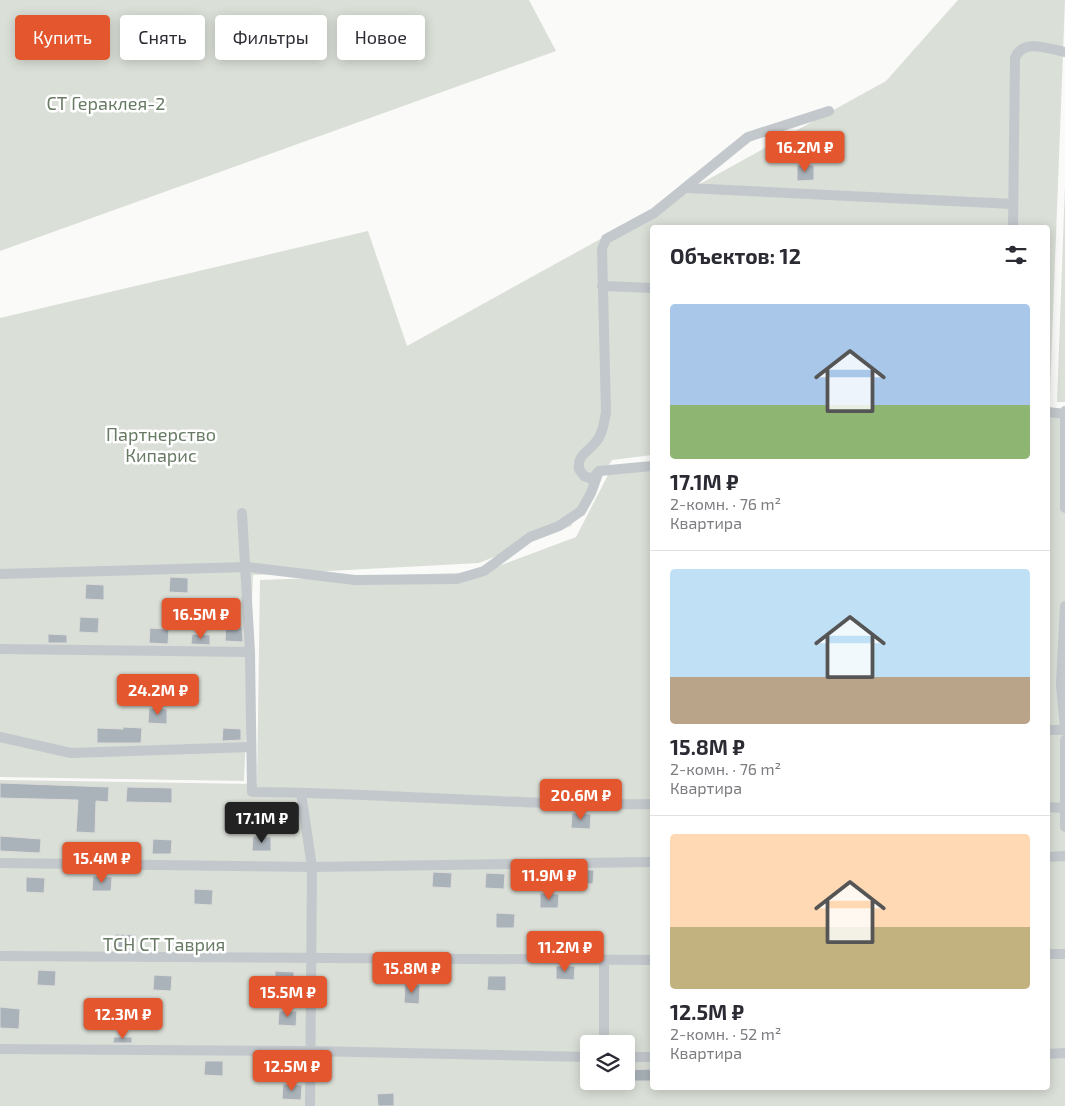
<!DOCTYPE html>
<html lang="ru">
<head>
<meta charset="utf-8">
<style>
	:root { --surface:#fff; --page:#f2f2f3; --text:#2b2b33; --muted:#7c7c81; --line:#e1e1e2; --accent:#e4572e }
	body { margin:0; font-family:"Exo 2",sans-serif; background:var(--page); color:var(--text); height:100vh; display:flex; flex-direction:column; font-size:19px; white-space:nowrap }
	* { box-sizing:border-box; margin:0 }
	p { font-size:16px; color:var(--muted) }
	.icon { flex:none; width:28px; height:28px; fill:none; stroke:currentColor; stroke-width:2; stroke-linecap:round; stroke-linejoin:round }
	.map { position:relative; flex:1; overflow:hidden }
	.sheet { position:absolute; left:650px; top:225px; width:400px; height:865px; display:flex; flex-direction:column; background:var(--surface); border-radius:5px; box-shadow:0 2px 12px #0003 }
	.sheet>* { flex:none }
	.banner { position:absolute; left:15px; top:15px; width:475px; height:45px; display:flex; gap:10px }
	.fabs { position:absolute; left:580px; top:1035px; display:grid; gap:10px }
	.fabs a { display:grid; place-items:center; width:55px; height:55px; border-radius:5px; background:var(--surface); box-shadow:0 2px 12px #0003; font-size:25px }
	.price { position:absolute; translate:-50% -42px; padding:0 11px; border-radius:5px; background:var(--accent); color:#fff; font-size:16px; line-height:32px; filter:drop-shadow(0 1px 2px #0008) }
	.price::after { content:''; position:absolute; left:50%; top:30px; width:15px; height:11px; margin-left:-8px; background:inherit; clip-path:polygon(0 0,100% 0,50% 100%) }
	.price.current { background:#222; color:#fff }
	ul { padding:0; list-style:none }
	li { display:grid; align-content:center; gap:10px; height:265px; padding:0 20px }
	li+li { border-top:1px solid var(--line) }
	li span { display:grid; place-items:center; height:155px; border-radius:5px; color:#555 }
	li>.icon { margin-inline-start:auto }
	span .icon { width:90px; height:90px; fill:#fffc; stroke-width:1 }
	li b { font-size:21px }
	h2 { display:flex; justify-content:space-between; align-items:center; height:60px; padding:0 20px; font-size:21px }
	.pill { padding:0 18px; border-radius:5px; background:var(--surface); box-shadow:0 2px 12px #0003; font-size:18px; line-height:45px }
	.pill.current { background:var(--accent); color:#fff }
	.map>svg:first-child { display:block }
</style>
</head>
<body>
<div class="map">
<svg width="1065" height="1106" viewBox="0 0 1065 1106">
	<rect width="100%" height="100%" fill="#fafaf8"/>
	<g fill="#dadfd7" fill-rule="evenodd">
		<polygon points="0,0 529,0 556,51 0,251"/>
		<polygon points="958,0 1065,0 1050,392 1048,392 1048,228 652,228 652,455 612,460 571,526 479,563 253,575 244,781 0,777 0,318 368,231 407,346 886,81"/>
		<polygon points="1065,185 1065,402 1057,402"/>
		<path d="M 1048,408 L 1065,409 L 1065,1106 L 0,1106 L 0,780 L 257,784 L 260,580 L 483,572 L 576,537 L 609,473 L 652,467 L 652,1088 L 1048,1088 ZM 589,1044 L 626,1044 L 626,1081 L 589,1081 Z"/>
	</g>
	<g fill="#aab3b9" stroke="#dcdcda">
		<polygon points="797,165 814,165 814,180 797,181"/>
		<polygon points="170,577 188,578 188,593 169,592"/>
		<polygon points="86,584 104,585 104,600 85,599"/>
		<polygon points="80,617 99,618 98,633 79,632"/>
		<polygon points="226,626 242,627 243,642 225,641"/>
		<polygon points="150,628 169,629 168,644 149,643"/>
		<polygon points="48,634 67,635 67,643 48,643"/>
		<polygon points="192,634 210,635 210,645 191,644"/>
		<polygon points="149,708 167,709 167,724 148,723"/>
		<polygon points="123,727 142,728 141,743 97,743 97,728 123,729"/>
		<polygon points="223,728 241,729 241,740 222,741"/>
		<polygon points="0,783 109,787 108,802 96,801 95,833 76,832 78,800 0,798"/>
		<polygon points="127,787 172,788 172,803 126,802"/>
		<polygon points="572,813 591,814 590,829 571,828"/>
		<polygon points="0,836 41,839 40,853 0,851"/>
		<polygon points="253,836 271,837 271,851 252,851"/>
		<polygon points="153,839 172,840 171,854 152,854"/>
		<polygon points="576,870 594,870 593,884 575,883"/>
		<polygon points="433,872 452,873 451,888 432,887"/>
		<polygon points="486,873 505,874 504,889 485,888"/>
		<polygon points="93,876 112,877 111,891 92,891"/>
		<polygon points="26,877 45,878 44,893 26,892"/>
		<polygon points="194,889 213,890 212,905 194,904"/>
		<polygon points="540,893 559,894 558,908 540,908"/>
		<polygon points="496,913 515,914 514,928 496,928"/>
		<polygon points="116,934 135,935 134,950 115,949"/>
		<polygon points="556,966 575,966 574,980 556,979"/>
		<polygon points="38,970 56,971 55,986 37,985"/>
		<polygon points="275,971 294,972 294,987 275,986"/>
		<polygon points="154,975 172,976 171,991 153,990"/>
		<polygon points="488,976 506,976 506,991 487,990"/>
		<polygon points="405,984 420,985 419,1004 404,1003"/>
		<polygon points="0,1007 20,1009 19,1029 0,1028"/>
		<polygon points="279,1011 297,1011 296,1026 278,1025"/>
		<polygon points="114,1037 132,1037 132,1043 113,1043"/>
		<polygon points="205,1061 223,1061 223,1076 204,1075"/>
		<polygon points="652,1069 652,1081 628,1081 627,1070"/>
		<polygon points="283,1084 302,1085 301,1100 282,1099"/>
		<polygon points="394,1093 394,1106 378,1106 377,1094"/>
	</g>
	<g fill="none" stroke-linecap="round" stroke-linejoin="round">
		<g stroke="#c3c8cc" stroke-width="10">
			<polyline points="687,188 1013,204"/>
			<path d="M 1013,228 L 1015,58 C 1023,38 1049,49 1065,52"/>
			<polyline points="602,286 652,288"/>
			<polyline points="1065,411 1065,508"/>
			<polyline points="1048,412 1065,414"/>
			<path d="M 652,466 L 599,471 L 592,479 L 584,476 L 579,469 C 577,455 588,452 595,443 C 603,434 604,423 606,412 L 602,249 L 606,239 L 654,213 L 748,137 L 829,111"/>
			<path d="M 242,513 L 250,652 L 252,792 C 386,793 519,806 652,804"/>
			<polyline points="0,574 247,567 355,580 457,579 484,571 530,537 559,526 581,511 591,493 599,471"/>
			<polyline points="1065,606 1061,684 1065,729"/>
			<polyline points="0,649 250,652"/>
			<polyline points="1048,730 1065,730"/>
			<polyline points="0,737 71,753 251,747"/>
			<polyline points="1065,740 1065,827"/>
			<polyline points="301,793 312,867 310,1106"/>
			<polyline points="1048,807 1064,808"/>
			<polyline points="1048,857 1065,856"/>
			<polyline points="0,863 312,867 652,862"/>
			<polyline points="1048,954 1065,954"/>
			<polyline points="0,956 652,960"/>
			<polyline points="604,1044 604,961"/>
			<polyline points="0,1049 311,1051 589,1057"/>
			<polyline points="1048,1054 1065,1053"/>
			<polyline points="626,1057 652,1057"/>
		</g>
	</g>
	<g text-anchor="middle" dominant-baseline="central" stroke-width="5" stroke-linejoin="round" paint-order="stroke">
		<g font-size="18" fill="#687a64" stroke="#fff">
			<text x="106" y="103">СТ Гераклея-2</text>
			<text x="161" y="434">Партнерство<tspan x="161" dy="21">Кипарис</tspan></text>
			<text x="164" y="944">ТСН СТ Таврия</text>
		</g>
	</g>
</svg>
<div class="fabs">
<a><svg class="icon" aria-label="layers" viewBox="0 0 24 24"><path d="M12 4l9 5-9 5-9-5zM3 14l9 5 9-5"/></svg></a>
</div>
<b class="price" style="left:805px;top:173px">16.2M ₽</b>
<b class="price" style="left:201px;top:640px">16.5M ₽</b>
<b class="price" style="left:158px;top:716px">24.2M ₽</b>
<b class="price" style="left:581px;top:821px">20.6M ₽</b>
<b class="price current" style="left:262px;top:844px">17.1M ₽</b>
<b class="price" style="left:102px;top:884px">15.4M ₽</b>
<b class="price" style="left:549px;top:901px">11.9M ₽</b>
<b class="price" style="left:565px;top:973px">11.2M ₽</b>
<b class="price" style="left:412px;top:994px">15.8M ₽</b>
<b class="price" style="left:288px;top:1018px">15.5M ₽</b>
<b class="price" style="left:123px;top:1040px">12.3M ₽</b>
<b class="price" style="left:292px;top:1092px">12.5M ₽</b>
<div class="banner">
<a class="pill current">Купить</a>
<a class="pill">Снять</a>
<a class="pill">Фильтры</a>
<a class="pill">Новое</a>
</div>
<section class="sheet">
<h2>Объектов: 12<svg class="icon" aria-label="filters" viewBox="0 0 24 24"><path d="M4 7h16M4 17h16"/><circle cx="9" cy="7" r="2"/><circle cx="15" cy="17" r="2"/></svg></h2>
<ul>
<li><span style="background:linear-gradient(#a9c7e8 65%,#8fb573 0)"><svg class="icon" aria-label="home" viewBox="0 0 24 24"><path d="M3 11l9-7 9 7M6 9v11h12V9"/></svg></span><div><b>17.1M ₽</b><p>2-комн. · 76 m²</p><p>Квартира</p></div></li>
<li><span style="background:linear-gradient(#bfe0f5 70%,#b9a48a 0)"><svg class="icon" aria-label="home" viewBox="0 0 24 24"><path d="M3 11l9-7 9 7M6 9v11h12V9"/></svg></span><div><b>15.8M ₽</b><p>2-комн. · 76 m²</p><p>Квартира</p></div></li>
<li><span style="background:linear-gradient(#ffd9b3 60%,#c2b280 0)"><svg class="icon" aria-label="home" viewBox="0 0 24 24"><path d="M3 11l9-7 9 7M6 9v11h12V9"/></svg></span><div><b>12.5M ₽</b><p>2-комн. · 52 m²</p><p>Квартира</p></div></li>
</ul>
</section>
</div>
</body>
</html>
